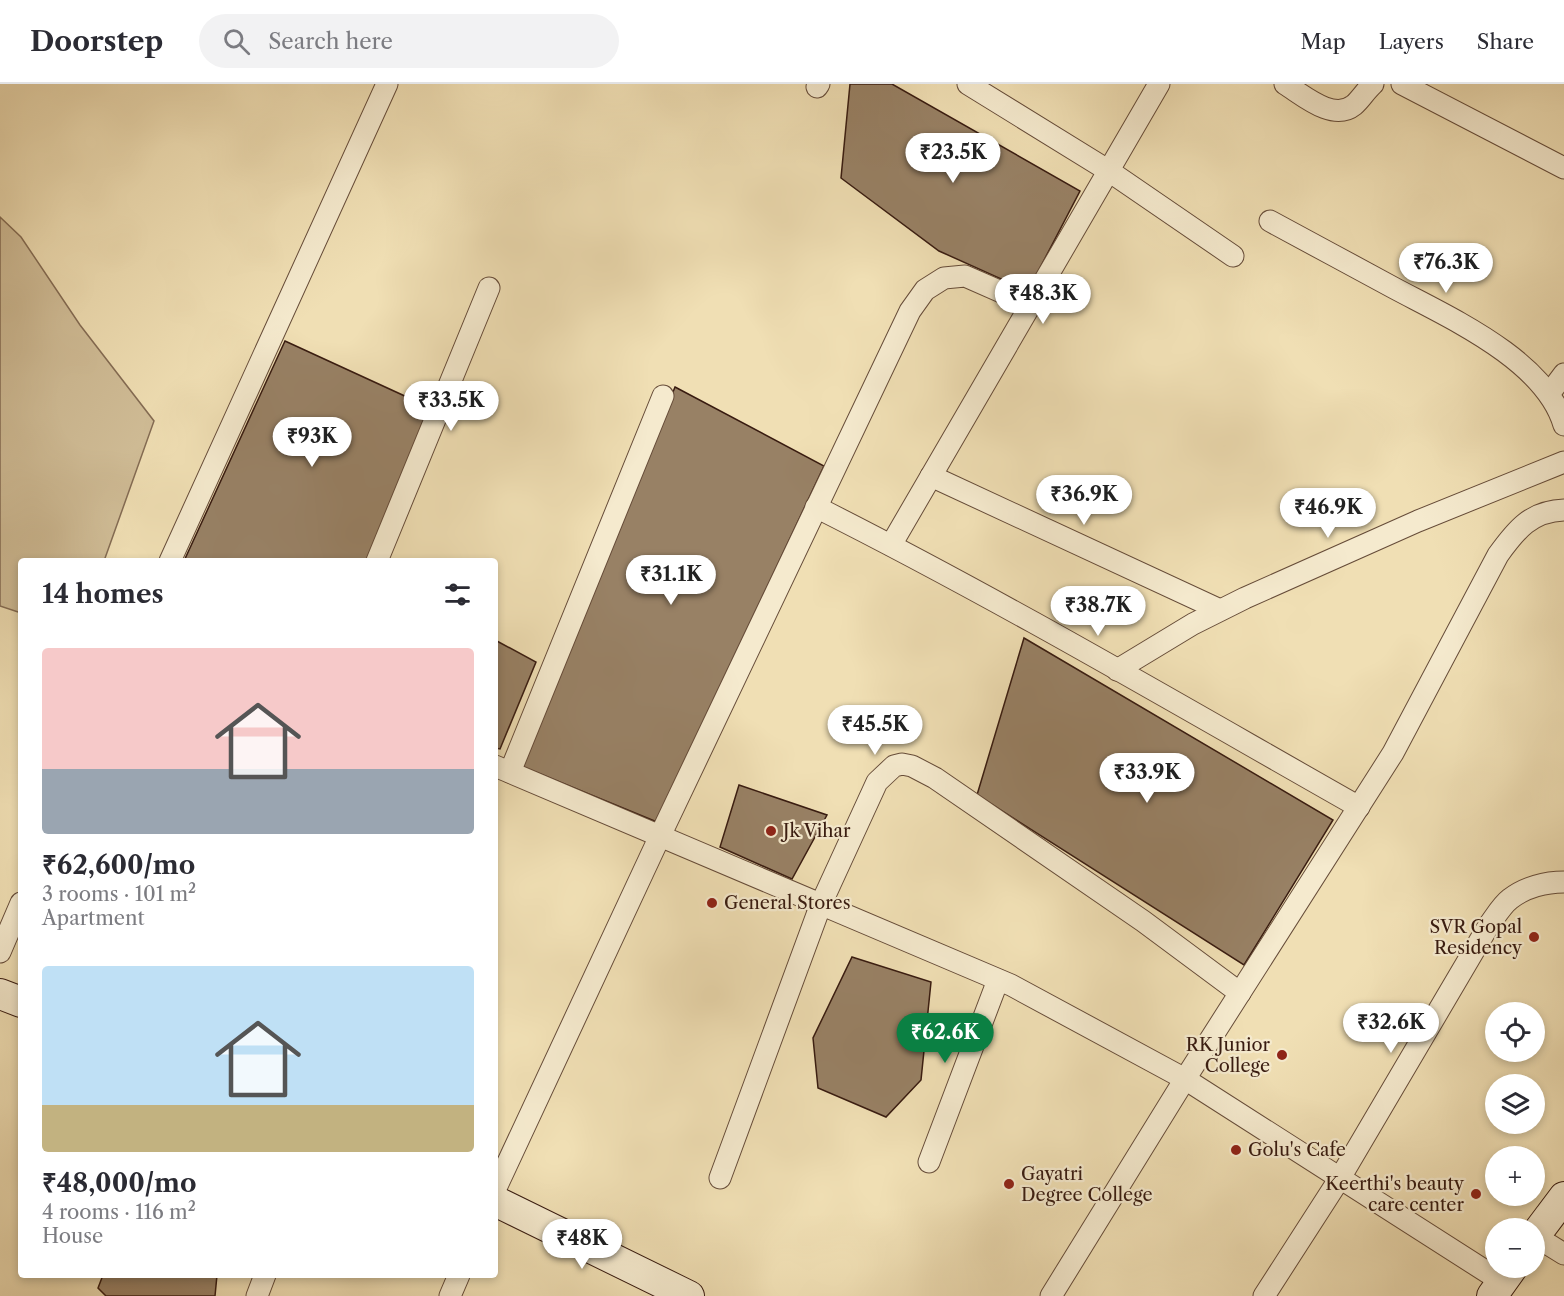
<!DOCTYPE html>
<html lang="en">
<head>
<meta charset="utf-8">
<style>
	:root { --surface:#fff; --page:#f2f2f3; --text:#2b2b33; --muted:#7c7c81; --line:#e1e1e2; --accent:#0b8043 }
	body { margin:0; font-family:"Libre Caslon Text",serif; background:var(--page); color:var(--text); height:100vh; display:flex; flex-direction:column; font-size:22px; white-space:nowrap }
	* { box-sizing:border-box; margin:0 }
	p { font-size:20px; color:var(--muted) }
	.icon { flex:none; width:33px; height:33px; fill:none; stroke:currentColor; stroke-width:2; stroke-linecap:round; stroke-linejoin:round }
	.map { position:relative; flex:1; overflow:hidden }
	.panel { position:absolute; left:18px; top:474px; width:480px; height:720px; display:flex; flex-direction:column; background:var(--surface); border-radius:6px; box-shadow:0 3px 9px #0003 }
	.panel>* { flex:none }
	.tools { position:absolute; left:1485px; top:918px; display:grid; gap:12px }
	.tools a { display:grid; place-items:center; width:60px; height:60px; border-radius:50%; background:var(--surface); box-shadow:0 3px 9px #0003; font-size:30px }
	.price { position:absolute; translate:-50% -51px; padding:0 14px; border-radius:21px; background:#fff; color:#222; font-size:20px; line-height:39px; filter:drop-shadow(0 2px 3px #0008) }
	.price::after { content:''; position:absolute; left:50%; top:36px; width:18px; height:14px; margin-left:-9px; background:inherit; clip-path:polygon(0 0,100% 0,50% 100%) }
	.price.current { background:var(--accent); color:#fff }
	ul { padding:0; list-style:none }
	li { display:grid; align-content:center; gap:12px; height:318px; padding:0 24px }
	li span { display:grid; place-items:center; height:186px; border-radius:6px; color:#555 }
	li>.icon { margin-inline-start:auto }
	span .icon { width:108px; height:108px; fill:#fffc; stroke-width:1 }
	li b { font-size:26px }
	h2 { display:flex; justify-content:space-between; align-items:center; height:72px; padding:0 24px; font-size:26px }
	header { display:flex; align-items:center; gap:36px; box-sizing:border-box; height:84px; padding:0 30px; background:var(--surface); border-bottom:2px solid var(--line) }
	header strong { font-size:28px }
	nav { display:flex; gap:33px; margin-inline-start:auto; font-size:21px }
	.search { width:420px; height:54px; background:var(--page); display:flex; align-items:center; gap:15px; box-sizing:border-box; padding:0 21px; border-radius:33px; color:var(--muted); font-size:22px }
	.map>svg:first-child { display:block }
</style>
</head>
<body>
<header>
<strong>Doorstep</strong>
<div class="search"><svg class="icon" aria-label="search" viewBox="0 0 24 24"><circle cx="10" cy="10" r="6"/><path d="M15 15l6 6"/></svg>Search here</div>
<nav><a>Map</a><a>Layers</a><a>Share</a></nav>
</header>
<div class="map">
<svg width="1564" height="1212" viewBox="0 0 1564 1212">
	<rect width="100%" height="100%" fill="#f0dfb4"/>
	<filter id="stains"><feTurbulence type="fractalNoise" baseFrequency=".00333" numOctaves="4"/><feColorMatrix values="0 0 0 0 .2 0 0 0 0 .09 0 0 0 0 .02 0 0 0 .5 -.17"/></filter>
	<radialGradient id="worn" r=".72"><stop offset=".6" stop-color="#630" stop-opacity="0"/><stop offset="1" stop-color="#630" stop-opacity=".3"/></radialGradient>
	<polygon fill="#d1be98" stroke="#846c54" stroke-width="1.5" points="0,133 21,153 80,241 154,337 104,477 21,477 21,529 0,522"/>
	<g fill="#988165" stroke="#381b10" stroke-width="1.5">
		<polygon points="850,0 892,0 1080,107 1028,207 939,167 841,94"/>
		<polygon points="285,257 433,325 369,477 184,477"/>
		<polygon points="675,303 824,382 657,738 523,683"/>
		<polygon points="1024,554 1333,736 1244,881 977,711"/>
		<polygon points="495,556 536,578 500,665 495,664"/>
		<polygon points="739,701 827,731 792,795 720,763"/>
		<polygon points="852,873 931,898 921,996 886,1033 818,1004 813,954"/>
		<polygon points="103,1191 217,1191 215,1212 106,1212 98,1204"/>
	</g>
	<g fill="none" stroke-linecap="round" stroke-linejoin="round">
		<defs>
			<g id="street">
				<polyline points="968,0 1109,87 1233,172"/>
				<path d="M 1285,0 C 1303,11 1333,38 1354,21 C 1361,15 1366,6 1373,0"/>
				<polyline points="1402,0 1564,84"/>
				<polyline points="817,3 819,0"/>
				<path d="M 1270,137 C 1311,159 1353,182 1394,204 C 1450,234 1545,276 1564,341"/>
				<polyline points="1549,310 1564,290"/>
				<polyline points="931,392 1220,526"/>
				<path d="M 816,423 C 1001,516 1179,621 1359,723"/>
				<polyline points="891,461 1159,0"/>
				<polyline points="170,477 387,0"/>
				<polyline points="377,477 489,204"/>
				<polyline points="1117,586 1193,540 1245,514 1418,437 1564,378"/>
				<polyline points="495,682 1011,901 1185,995 1501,1197"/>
				<polyline points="510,688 663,312"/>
				<polyline points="0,868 21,819"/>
				<polyline points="929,1078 998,896"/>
				<polyline points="720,1094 821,820 877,698 894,682 902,680 912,682 935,694 1143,837 1240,909"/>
				<polyline points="495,1106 660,752 910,227 925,206 944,194 965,192 1031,221"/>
				<polyline points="1535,1152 1564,1170"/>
				<polyline points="257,1212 265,1191"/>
				<polyline points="450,1212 459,1191"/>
				<path d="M 1051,1212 L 1185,995 L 1393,669 L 1498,471 C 1516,446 1531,427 1564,426"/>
				<path d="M 1264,1212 L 1340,1094 L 1489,841 C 1495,833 1502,821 1510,815 C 1525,803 1546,798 1564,798"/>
			</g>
			<g id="secondary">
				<polyline points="0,910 21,918"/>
				<polyline points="495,1117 689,1212"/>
				<polyline points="1534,1153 1564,1113"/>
				<polyline points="1492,1212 1512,1184"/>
			</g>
		</defs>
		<use href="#street" stroke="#664c39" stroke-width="23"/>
		<use href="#secondary" stroke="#381b10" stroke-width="32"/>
		<use href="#street" stroke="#f5eace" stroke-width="21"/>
		<use href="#secondary" stroke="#f5eace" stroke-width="30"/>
	</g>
	<g fill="#8f2418" stroke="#f5eace" stroke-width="2">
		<circle cx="771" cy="747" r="6"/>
		<circle cx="712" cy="819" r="6"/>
		<circle cx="1534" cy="853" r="6"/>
		<circle cx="1282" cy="971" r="6"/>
		<circle cx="1236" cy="1066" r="6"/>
		<circle cx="1009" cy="1100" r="6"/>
		<circle cx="1476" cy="1110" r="6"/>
	</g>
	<g text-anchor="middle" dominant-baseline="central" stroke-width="4.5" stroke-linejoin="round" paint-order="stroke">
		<g font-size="18" fill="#381b10" stroke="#f5eace" text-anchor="start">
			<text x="783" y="747">Jk Vihar</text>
			<text x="724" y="819">General Stores</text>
			<text x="1522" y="843" text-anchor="end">SVR Gopal<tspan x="1522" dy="21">Residency</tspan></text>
			<text x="1270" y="961" text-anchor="end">RK Junior<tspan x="1270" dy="21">College</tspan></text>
			<text x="1248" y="1066">Golu's Cafe</text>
			<text x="1021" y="1090">Gayatri<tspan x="1021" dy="21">Degree College</tspan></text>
			<text x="1464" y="1100" text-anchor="end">Keerthi's beauty<tspan x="1464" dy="21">care center</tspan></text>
		</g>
	</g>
	<rect width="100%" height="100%" filter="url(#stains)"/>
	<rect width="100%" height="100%" fill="url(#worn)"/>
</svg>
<div class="tools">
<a><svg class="icon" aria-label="locate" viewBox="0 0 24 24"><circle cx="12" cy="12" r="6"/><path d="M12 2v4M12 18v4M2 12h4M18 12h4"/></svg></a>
<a><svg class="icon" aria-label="layers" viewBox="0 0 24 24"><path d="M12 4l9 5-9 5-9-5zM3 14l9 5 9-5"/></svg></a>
<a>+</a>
<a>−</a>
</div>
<b class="price" style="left:953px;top:100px">₹23.5K</b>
<b class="price" style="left:1446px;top:210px">₹76.3K</b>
<b class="price" style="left:1043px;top:241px">₹48.3K</b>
<b class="price" style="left:451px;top:348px">₹33.5K</b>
<b class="price" style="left:312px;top:384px">₹93K</b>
<b class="price" style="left:1084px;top:442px">₹36.9K</b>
<b class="price" style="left:1328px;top:455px">₹46.9K</b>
<b class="price" style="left:671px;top:522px">₹31.1K</b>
<b class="price" style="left:1098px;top:553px">₹38.7K</b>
<b class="price" style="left:875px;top:672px">₹45.5K</b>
<b class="price" style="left:1147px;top:720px">₹33.9K</b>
<b class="price" style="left:1391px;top:970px">₹32.6K</b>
<b class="price current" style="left:945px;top:980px">₹62.6K</b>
<b class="price" style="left:582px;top:1186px">₹48K</b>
<section class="panel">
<h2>14 homes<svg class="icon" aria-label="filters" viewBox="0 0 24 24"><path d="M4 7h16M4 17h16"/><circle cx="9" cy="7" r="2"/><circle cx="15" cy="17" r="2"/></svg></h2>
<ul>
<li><span style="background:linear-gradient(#f6c9c9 65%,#9aa5b1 0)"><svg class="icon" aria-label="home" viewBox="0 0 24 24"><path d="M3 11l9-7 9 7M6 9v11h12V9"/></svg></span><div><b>₹62,600/mo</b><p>3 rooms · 101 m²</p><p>Apartment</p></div></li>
<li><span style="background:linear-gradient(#bfe0f5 75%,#c2b280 0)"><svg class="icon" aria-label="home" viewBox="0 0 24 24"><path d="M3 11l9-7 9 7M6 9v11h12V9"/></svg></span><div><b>₹48,000/mo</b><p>4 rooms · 116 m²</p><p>House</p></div></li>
</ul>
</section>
</div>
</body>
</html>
